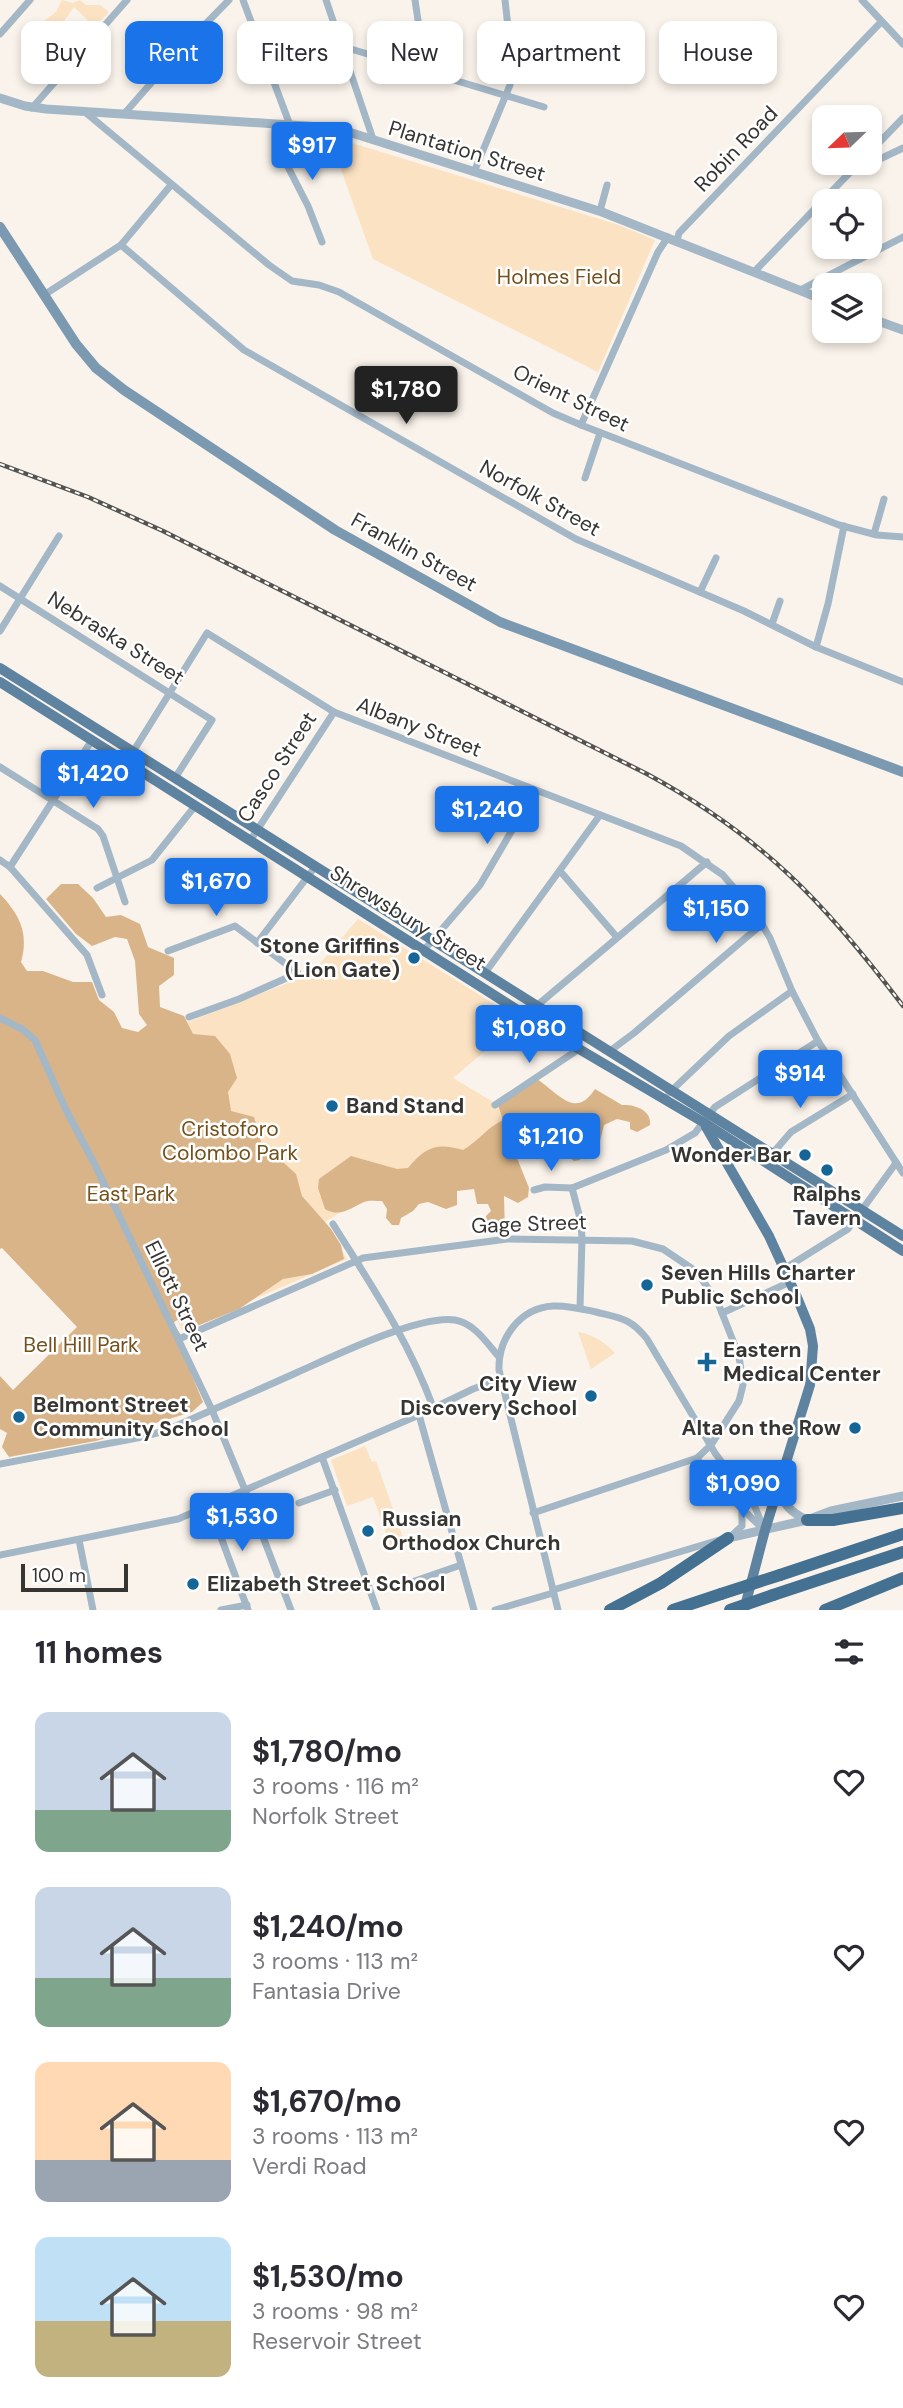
<!DOCTYPE html>
<html lang="en">
<head>
<meta charset="utf-8">
<style>
	:root { --surface:#fff; --page:#f2f2f3; --text:#2b2b33; --muted:#7c7c81; --accent:#1a73e8 }
	body { margin:0; font-family:"DM Sans",sans-serif; background:var(--page); color:var(--text); height:100vh; display:flex; flex-direction:column; font-size:26px; white-space:nowrap }
	* { box-sizing:border-box; margin:0 }
	p { font-size:23px; color:var(--muted) }
	.icon { flex:none; width:38px; height:38px; fill:none; stroke:currentColor; stroke-width:2; stroke-linecap:round; stroke-linejoin:round }
	.map { position:relative; height:1610px; overflow:hidden }
	.sheet { display:flex; flex-direction:column; background:var(--surface); flex:1 }
	.sheet>* { flex:none }
	.top-card { position:absolute; left:21px; top:21px; width:861px; height:63px; display:flex; gap:14px }
	.needle { width:46px; rotate:247deg }
	.controls { position:absolute; left:812px; top:105px; display:grid; gap:14px }
	.controls a { display:grid; place-items:center; width:70px; height:70px; border-radius:14px; background:var(--surface); box-shadow:0 4px 10px #0003; font-size:35px }
	.scale { position:absolute; left:21px; bottom:18px; width:107px; box-sizing:border-box; padding-left:7px; border:4px solid #373532; border-top:0; font-size:19px; line-height:24px; white-space:nowrap; color:#373532; -webkit-text-stroke:5px #fff; paint-order:stroke }
	.price { position:absolute; translate:-50% -60px; padding:0 16px; border-radius:7px; background:var(--accent); color:#fff; font-size:23px; line-height:46px; filter:drop-shadow(0 2px 4px #0008) }
	.price::after { content:''; position:absolute; left:50%; top:42px; width:21px; height:16px; margin-left:-10px; background:inherit; clip-path:polygon(0 0,100% 0,50% 100%) }
	.price.active { background:#222; color:#fff }
	ul { padding:0; list-style:none }
	li { display:flex; align-items:center; gap:21px; height:175px; padding:0 35px }
	li span { display:grid; place-items:center; flex:none; width:196px; height:140px; border-radius:14px; color:#555 }
	li>.icon { margin-inline-start:auto }
	span .icon { width:84px; height:84px; fill:#fffc; stroke-width:1 }
	li b { font-size:30px }
	h2 { display:flex; justify-content:space-between; align-items:center; height:84px; padding:0 35px; font-size:30px }
	.tag { padding:0 24px; border-radius:14px; background:var(--surface); box-shadow:0 4px 10px #0003; font-size:24px; line-height:63px }
	.tag.active { background:var(--accent); color:#fff }
	.map>svg:first-child { display:block }
</style>
</head>
<body>
<div class="map">
<svg width="903" height="1610" viewBox="0 0 903 1610">
	<rect width="100%" height="100%" fill="#faf3eb"/>
	<g fill="#fbe2c2">
		<polygon points="62,0 73,3 80,0 86,5 100,5 109,12 95,27 74,7 64,21 66,23 56,34 44,21 56,12"/>
		<polygon points="329,136 616,224 655,240 598,372 373,259"/>
		<polygon points="358,919 521,1021 453,1078 498,1105 574,1103 553,1155 532,1154 517,1159 529,1188 516,1192 488,1183 371,1193 325,1222 347,1259 182,1330 57,1073 311,974"/>
		<path d="M 578,1332 C 594,1335 604,1342 615,1353 L 591,1369 Z"/>
		<polygon points="365,1446 372,1462 376,1461 406,1546 392,1550 373,1497 347,1506 331,1460"/>
	</g>
	<g fill="#d8b488">
		<path d="M 61,884 L 78,884 L 93,898 L 106,917 L 121,915 L 140,924 L 148,947 L 174,958 L 174,975 L 159,986 L 160,1007 L 184,1016 L 193,1034 L 215,1036 L 230,1054 L 237,1078 L 228,1092 L 231,1111 L 254,1117 L 261,1142 L 296,1174 L 302,1196 L 331,1229 L 341,1245 L 344,1259 L 312,1274 L 283,1279 L 239,1309 L 197,1326 L 184,1315 L 173,1323 L 181,1335 L 183,1354 L 203,1402 L 192,1412 L 96,1441 L 9,1457 L 2,1447 L 7,1433 L 0,1429 L 0,1376 L 13,1390 L 77,1327 L 2,1248 L 0,1249 L 0,894 C 20,915 29,933 21,962 L 27,971 L 43,971 L 73,982 L 92,982 L 99,1000 L 114,1012 L 122,1028 L 138,1032 L 147,1025 L 139,1014 L 135,961 L 127,939 L 115,937 L 92,946 L 76,934 L 46,899 Z"/>
		<path d="M 537,1079 C 560,1095 576,1119 595,1089 L 622,1105 C 634,1104 652,1110 650,1125 L 637,1132 L 630,1129 L 630,1122 L 617,1119 L 604,1125 L 599,1145 C 587,1144 579,1146 580,1160 L 574,1161 L 567,1155 L 532,1154 L 517,1158 L 529,1188 L 528,1197 L 518,1203 L 504,1196 L 505,1233 L 488,1233 L 486,1216 L 491,1211 L 488,1204 L 477,1204 L 474,1189 L 457,1191 L 457,1205 L 446,1209 L 428,1202 L 419,1204 L 413,1211 L 401,1218 L 399,1225 L 392,1225 L 386,1218 L 387,1209 L 382,1201 C 376,1201 369,1200 364,1202 C 350,1208 341,1218 325,1209 L 318,1188 L 319,1179 L 351,1156 L 397,1169 L 408,1168 C 425,1147 437,1142 463,1150 C 480,1140 485,1129 503,1120 L 498,1105 Z"/>
	</g>
	<g fill="none" stroke-linecap="round" stroke-linejoin="round">
		<g stroke="#a3b7c7" stroke-width="7">
			<polyline points="243,0 290,125 288,167 308,206 322,242"/>
			<polyline points="326,0 373,139"/>
			<polyline points="415,0 419,27 419,69"/>
			<polyline points="862,0 903,44"/>
			<polyline points="0,34 30,0"/>
			<polyline points="341,46 544,107"/>
			<polyline points="32,108 127,0"/>
			<polyline points="85,112 269,265 292,281 319,285 339,292 553,413 581,425 839,525 877,535 903,537"/>
			<polyline points="124,114 180,50 229,0"/>
			<polyline points="870,152 903,118"/>
			<polyline points="870,161 882,158 903,148"/>
			<polyline points="474,172 510,85 512,63 505,0"/>
			<polyline points="600,211 607,185"/>
			<polyline points="677,240 679,233 881,22"/>
			<polyline points="121,245 244,350 576,539 744,611 816,647 903,682"/>
			<polyline points="754,272 859,163"/>
			<polyline points="800,290 903,237"/>
			<polyline points="44,295 121,245 171,185"/>
			<polyline points="581,425 658,252 668,237"/>
			<polyline points="585,478 600,433"/>
			<polyline points="874,534 884,499"/>
			<polyline points="0,586 212,720 175,778"/>
			<polyline points="700,592 716,558"/>
			<polyline points="772,624 780,601"/>
			<polyline points="0,631 59,536"/>
			<polyline points="816,647 828,604 844,526"/>
			<polyline points="131,755 207,633 334,712 681,846 723,875 756,914 770,938 792,991 818,1041 903,1173"/>
			<polyline points="0,767 98,829 103,836 125,902"/>
			<polyline points="250,841 334,712"/>
			<polyline points="0,860 10,867 87,955 102,995"/>
			<polyline points="10,867 92,740"/>
			<polyline points="560,871 616,936"/>
			<polyline points="97,888 152,860 195,806"/>
			<polyline points="257,943 315,867"/>
			<polyline points="424,950 480,885 535,791"/>
			<polyline points="168,951 235,926 298,973 239,999 189,1017"/>
			<polyline points="485,973 600,815"/>
			<polyline points="527,1014 707,862"/>
			<polyline points="0,1018 22,1029 35,1040 65,1108 95,1165 212,1410 245,1490 291,1610"/>
			<polyline points="610,1051 634,1033 762,924"/>
			<polyline points="669,1093 729,1036 792,991"/>
			<polyline points="495,1105 579,1049"/>
			<polyline points="772,1154 791,1132 853,1094"/>
			<polyline points="572,1188 581,1222 582,1239 580,1308"/>
			<polyline points="534,1190 545,1187 572,1188 666,1150 695,1133 715,1107 818,1041"/>
			<path d="M 333,1224 C 371,1285 408,1339 433,1407"/>
			<polyline points="784,1269 848,1229 896,1163"/>
			<polyline points="722,1313 790,1282"/>
			<polyline points="179,1339 363,1258 507,1239 632,1241 663,1249 697,1272 718,1303 739,1356 743,1385 739,1401 711,1445 697,1458 533,1513"/>
			<polyline points="419,1415 474,1610"/>
			<polyline points="322,1457 377,1610"/>
			<polyline points="697,1458 708,1476 763,1529"/>
			<path d="M 0,1464 L 137,1438 L 165,1431 C 209,1411 254,1392 298,1372 C 332,1357 420,1314 455,1320 C 474,1323 487,1343 499,1357"/>
			<polyline points="748,1496 763,1501 775,1501"/>
			<polyline points="299,1503 335,1490"/>
			<polyline points="209,1505 248,1610"/>
			<polyline points="730,1537 742,1526 742,1508"/>
			<polyline points="79,1540 93,1610"/>
			<polyline points="0,1555 178,1519 419,1415 473,1389 494,1381 501,1382"/>
			<polyline points="409,1583 461,1565"/>
			<polyline points="553,1590 719,1540"/>
			<polyline points="221,1610 247,1605"/>
			<polyline points="495,1610 553,1593"/>
			<path d="M 558,1610 L 499,1370 C 498,1338 520,1308 553,1306 C 567,1305 582,1309 596,1312 C 620,1318 631,1318 647,1339 L 715,1453 L 755,1507 L 764,1529"/>
		</g>
		<g stroke="#a3b7c7" stroke-width="9">
			<polyline points="0,98 25,106 46,109 321,127 352,133 602,212 824,300"/>
			<polyline points="870,318 903,330"/>
			<path d="M 780,1486 C 781,1504 792,1513 807,1520"/>
			<polyline points="728,1538 807,1520 831,1511 903,1496"/>
		</g>
		<polyline stroke="#7b99b1" stroke-width="10" points="0,227 76,344 96,368 124,390 335,530 500,622 903,772"/>
		<g stroke="#5e83a0" stroke-width="10">
			<polyline points="0,668 903,1236"/>
			<polyline points="0,682 579,1049 703,1122 903,1251"/>
			<polyline points="706,1127 769,1236 796,1295 810,1329 813,1346 810,1385 765,1530 744,1610"/>
		</g>
		<g stroke="#447091" stroke-width="12">
			<polyline points="807,1520 833,1520 903,1508"/>
			<polyline points="780,1575 903,1534"/>
			<polyline points="773,1595 903,1552"/>
			<polyline points="610,1610 661,1583 728,1538"/>
			<polyline points="673,1610 721,1594"/>
			<polyline points="825,1610 903,1578"/>
		</g>
		<defs>
			<path id="rail" d="M 0,464 L 88,497 L 163,531 L 647,774 C 762,836 825,903 903,1006"/>
		</defs>
		<use href="#rail" stroke="#55534f" stroke-width="4.5"/>
		<use href="#rail" stroke="#fff" stroke-width="2" stroke-dasharray="5" stroke-linecap="butt"/>
		<g stroke="#447091" stroke-width="12">
			<polyline points="721,1594 780,1575"/>
			<polyline points="730,1610 773,1595"/>
		</g>
	</g>
	<g fill="#166597" stroke="#fff" stroke-width="2.5">
		<circle cx="414" cy="958" r="7"/>
		<circle cx="332" cy="1106" r="7"/>
		<circle cx="805" cy="1155" r="7"/>
		<circle cx="827" cy="1170" r="7"/>
		<circle cx="647" cy="1285" r="7"/>
		<path d="M703.5 1351.5h7v7h7v7h-7v7h-7v-7h-7v-7h7z"/>
		<circle cx="591" cy="1396" r="7"/>
		<circle cx="19" cy="1417" r="7"/>
		<circle cx="855" cy="1428" r="7"/>
		<circle cx="368" cy="1531" r="7"/>
		<circle cx="193" cy="1584" r="7"/>
	</g>
	<g text-anchor="middle" dominant-baseline="central" stroke-width="5" stroke-linejoin="round" paint-order="stroke">
		<g font-size="21" fill="#373532" stroke="#fff">
			<text transform="translate(736 149) rotate(-46)">Robin Road</text>
			<text transform="translate(467 151) rotate(17)">Plantation Street</text>
			<text transform="translate(571 398) rotate(26)">Orient Street</text>
			<text transform="translate(540 498) rotate(29)">Norfolk Street</text>
			<text transform="translate(414 552) rotate(29)">Franklin Street</text>
			<text transform="translate(116 638) rotate(32)">Nebraska Street</text>
			<text transform="translate(419 727) rotate(21)">Albany Street</text>
			<text transform="translate(277 767) rotate(-57)">Casco Street</text>
			<text transform="translate(408 918) rotate(32)">Shrewsbury Street</text>
			<text transform="translate(529 1224) rotate(-2)">Gage Street</text>
			<text transform="translate(177 1296) rotate(64)">Elliott Street</text>
		</g>
		<g font-size="21" fill="#73501c" stroke="#fff">
			<text x="559" y="277">Holmes Field</text>
			<text x="230" y="1129">Cristoforo<tspan x="230" dy="24">Colombo Park</tspan></text>
			<text x="131" y="1194">East Park</text>
			<text x="81" y="1345">Bell Hill Park</text>
		</g>
		<g font-size="21" font-weight="bold" fill="#373532" stroke="#fff" text-anchor="start">
			<text x="400" y="946" text-anchor="end">Stone Griffins<tspan x="400" dy="24">(Lion Gate)</tspan></text>
			<text x="346" y="1106">Band Stand</text>
			<text x="791" y="1155" text-anchor="end">Wonder Bar</text>
			<text x="827" y="1194" text-anchor="middle">Ralphs<tspan x="827" dy="24">Tavern</tspan></text>
			<text x="661" y="1273">Seven Hills Charter<tspan x="661" dy="24">Public School</tspan></text>
			<text x="723" y="1350">Eastern<tspan x="723" dy="24">Medical Center</tspan></text>
			<text x="577" y="1384" text-anchor="end">City View<tspan x="577" dy="24">Discovery School</tspan></text>
			<text x="33" y="1405">Belmont Street<tspan x="33" dy="24">Community School</tspan></text>
			<text x="841" y="1428" text-anchor="end">Alta on the Row</text>
			<text x="382" y="1519">Russian<tspan x="382" dy="24">Orthodox Church</tspan></text>
			<text x="207" y="1584">Elizabeth Street School</text>
		</g>
	</g>
</svg>
<div class="controls">
<a><svg class="needle" viewBox="-14 -14 28 28"><path d="M0-13l5 13h-10z" fill="#e53935"/><path d="M0 13l5-13h-10z" fill="#7c7c81"/></svg></a>
<a><svg class="icon" aria-label="locate" viewBox="0 0 24 24"><circle cx="12" cy="12" r="6"/><path d="M12 2v4M12 18v4M2 12h4M18 12h4"/></svg></a>
<a><svg class="icon" aria-label="layers" viewBox="0 0 24 24"><path d="M12 4l9 5-9 5-9-5zM3 14l9 5 9-5"/></svg></a>
</div>
<div class="scale">100 m</div>
<b class="price" style="left:312px;top:182px">$917</b>
<b class="price active" style="left:406px;top:426px">$1,780</b>
<b class="price" style="left:93px;top:810px">$1,420</b>
<b class="price" style="left:487px;top:846px">$1,240</b>
<b class="price" style="left:216px;top:918px">$1,670</b>
<b class="price" style="left:716px;top:945px">$1,150</b>
<b class="price" style="left:529px;top:1065px">$1,080</b>
<b class="price" style="left:800px;top:1110px">$914</b>
<b class="price" style="left:551px;top:1173px">$1,210</b>
<b class="price" style="left:743px;top:1520px">$1,090</b>
<b class="price" style="left:242px;top:1553px">$1,530</b>
<div class="top-card">
<a class="tag">Buy</a>
<a class="tag active">Rent</a>
<a class="tag">Filters</a>
<a class="tag">New</a>
<a class="tag">Apartment</a>
<a class="tag">House</a>
</div>
</div>
<section class="sheet">
<h2>11 homes<svg class="icon" aria-label="filters" viewBox="0 0 24 24"><path d="M4 7h16M4 17h16"/><circle cx="9" cy="7" r="2"/><circle cx="15" cy="17" r="2"/></svg></h2>
<ul>
<li><span style="background:linear-gradient(#c9d6e8 70%,#7fa58c 0)"><svg class="icon" aria-label="home" viewBox="0 0 24 24"><path d="M3 11l9-7 9 7M6 9v11h12V9"/></svg></span><div><b>$1,780/mo</b><p>3 rooms · 116 m²</p><p>Norfolk Street</p></div><svg class="icon" aria-label="heart" viewBox="0 0 24 24"><path d="M12 20l-8-8c-3-5 5-10 8-4 3-6 11-1 8 4z"/></svg></li>
<li><span style="background:linear-gradient(#c9d6e8 65%,#7fa58c 0)"><svg class="icon" aria-label="home" viewBox="0 0 24 24"><path d="M3 11l9-7 9 7M6 9v11h12V9"/></svg></span><div><b>$1,240/mo</b><p>3 rooms · 113 m²</p><p>Fantasia Drive</p></div><svg class="icon" aria-label="heart" viewBox="0 0 24 24"><path d="M12 20l-8-8c-3-5 5-10 8-4 3-6 11-1 8 4z"/></svg></li>
<li><span style="background:linear-gradient(#ffd9b3 70%,#9aa5b1 0)"><svg class="icon" aria-label="home" viewBox="0 0 24 24"><path d="M3 11l9-7 9 7M6 9v11h12V9"/></svg></span><div><b>$1,670/mo</b><p>3 rooms · 113 m²</p><p>Verdi Road</p></div><svg class="icon" aria-label="heart" viewBox="0 0 24 24"><path d="M12 20l-8-8c-3-5 5-10 8-4 3-6 11-1 8 4z"/></svg></li>
<li><span style="background:linear-gradient(#bfe0f5 60%,#c2b280 0)"><svg class="icon" aria-label="home" viewBox="0 0 24 24"><path d="M3 11l9-7 9 7M6 9v11h12V9"/></svg></span><div><b>$1,530/mo</b><p>3 rooms · 98 m²</p><p>Reservoir Street</p></div><svg class="icon" aria-label="heart" viewBox="0 0 24 24"><path d="M12 20l-8-8c-3-5 5-10 8-4 3-6 11-1 8 4z"/></svg></li>
</ul>
</section>
</body>
</html>
